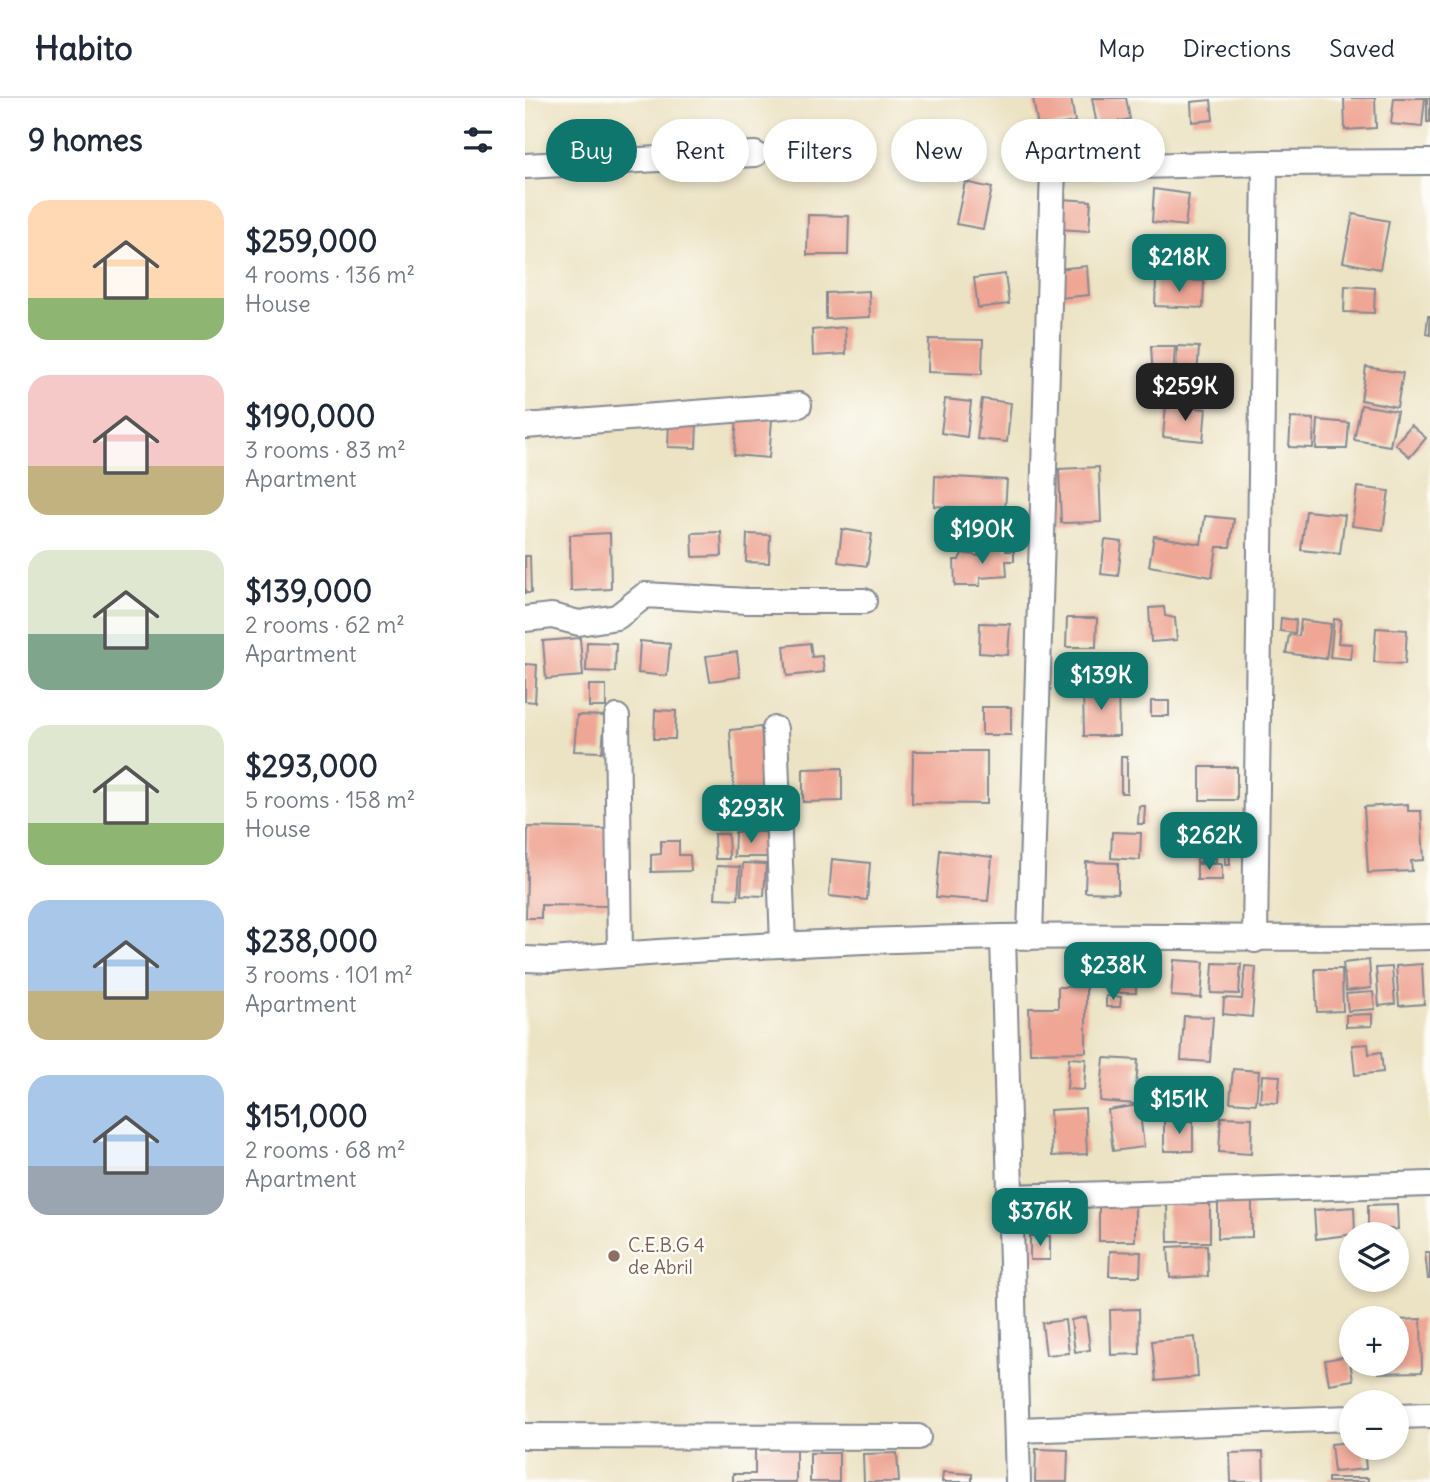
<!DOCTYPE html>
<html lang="en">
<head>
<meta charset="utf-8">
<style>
	:root { --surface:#fff; --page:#f2f2f3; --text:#1f2937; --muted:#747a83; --line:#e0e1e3; --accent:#0f766e }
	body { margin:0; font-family:Delius,sans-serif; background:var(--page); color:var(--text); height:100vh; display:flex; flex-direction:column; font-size:26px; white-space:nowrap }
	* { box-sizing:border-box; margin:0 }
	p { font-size:23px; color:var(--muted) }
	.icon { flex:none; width:38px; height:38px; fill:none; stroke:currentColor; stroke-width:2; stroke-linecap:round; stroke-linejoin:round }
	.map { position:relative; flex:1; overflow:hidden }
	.drawer { display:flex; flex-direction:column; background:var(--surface); width:525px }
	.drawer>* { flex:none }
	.banner { position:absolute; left:21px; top:21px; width:665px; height:63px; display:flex; gap:14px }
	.buttons { position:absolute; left:814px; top:1124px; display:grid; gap:14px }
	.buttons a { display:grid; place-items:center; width:70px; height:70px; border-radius:50%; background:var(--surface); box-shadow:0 4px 10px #0003; font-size:35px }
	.price { position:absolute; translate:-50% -60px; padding:0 16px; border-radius:14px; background:var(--accent); color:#fff; font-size:23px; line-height:46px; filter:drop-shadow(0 2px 4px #0008) }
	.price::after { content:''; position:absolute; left:50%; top:42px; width:21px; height:16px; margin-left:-10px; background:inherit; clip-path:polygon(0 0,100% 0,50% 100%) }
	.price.on { background:#222; color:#fff }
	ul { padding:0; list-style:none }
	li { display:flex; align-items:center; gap:21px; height:175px; padding:0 28px }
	li span { display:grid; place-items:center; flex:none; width:196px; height:140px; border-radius:21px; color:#555 }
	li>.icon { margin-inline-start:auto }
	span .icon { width:84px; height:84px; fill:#fffc; stroke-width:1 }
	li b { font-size:30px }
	h2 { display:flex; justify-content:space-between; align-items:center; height:84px; padding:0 28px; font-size:30px }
	.chip { padding:0 24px; border-radius:32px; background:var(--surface); box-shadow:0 4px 10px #0003; font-size:24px; line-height:63px }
	.chip.on { background:var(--accent); color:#fff }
	header { display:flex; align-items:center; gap:42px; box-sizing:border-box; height:98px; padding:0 35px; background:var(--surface); border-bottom:2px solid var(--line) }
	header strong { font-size:33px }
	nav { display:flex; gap:38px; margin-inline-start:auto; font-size:24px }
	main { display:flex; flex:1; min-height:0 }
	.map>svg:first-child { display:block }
</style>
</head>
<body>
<header>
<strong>Habito</strong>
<nav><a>Map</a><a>Directions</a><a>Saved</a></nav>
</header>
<main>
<section class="drawer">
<h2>9 homes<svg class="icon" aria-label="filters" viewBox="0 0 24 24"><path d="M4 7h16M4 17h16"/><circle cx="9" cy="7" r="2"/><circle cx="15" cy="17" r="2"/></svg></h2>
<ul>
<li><span style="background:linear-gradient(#ffd9b3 70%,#8fb573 0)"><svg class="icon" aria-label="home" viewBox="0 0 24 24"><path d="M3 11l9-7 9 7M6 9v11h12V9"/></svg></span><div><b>$259,000</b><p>4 rooms · 136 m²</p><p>House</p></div></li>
<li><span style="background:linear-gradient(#f6c9c9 65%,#c2b280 0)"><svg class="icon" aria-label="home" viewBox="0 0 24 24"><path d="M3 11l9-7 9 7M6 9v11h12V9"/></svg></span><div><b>$190,000</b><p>3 rooms · 83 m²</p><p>Apartment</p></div></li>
<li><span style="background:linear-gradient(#dfe7d0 60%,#7fa58c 0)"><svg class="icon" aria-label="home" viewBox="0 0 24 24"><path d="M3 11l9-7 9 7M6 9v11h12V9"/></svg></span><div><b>$139,000</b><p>2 rooms · 62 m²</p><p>Apartment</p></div></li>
<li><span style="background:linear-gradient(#dfe7d0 70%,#8fb573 0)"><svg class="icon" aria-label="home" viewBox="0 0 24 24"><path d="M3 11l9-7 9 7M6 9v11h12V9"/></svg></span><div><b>$293,000</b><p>5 rooms · 158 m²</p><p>House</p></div></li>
<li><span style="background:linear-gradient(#a9c7e8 65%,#c2b280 0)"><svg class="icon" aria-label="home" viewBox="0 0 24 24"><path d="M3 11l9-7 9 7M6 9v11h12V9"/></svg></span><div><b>$238,000</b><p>3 rooms · 101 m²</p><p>Apartment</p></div></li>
<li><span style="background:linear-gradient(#a9c7e8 65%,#9aa5b1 0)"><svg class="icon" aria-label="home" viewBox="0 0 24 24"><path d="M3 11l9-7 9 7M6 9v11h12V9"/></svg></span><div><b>$151,000</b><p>2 rooms · 68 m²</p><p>Apartment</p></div></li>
</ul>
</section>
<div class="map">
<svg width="905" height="1384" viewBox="0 0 905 1384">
	<rect width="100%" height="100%" fill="#fdfcf7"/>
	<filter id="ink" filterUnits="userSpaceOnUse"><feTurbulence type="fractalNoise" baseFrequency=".0143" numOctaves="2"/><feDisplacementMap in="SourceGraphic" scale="14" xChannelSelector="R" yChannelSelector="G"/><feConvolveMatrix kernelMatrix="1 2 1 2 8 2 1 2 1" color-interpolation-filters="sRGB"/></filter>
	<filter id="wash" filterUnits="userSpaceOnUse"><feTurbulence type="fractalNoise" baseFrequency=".00686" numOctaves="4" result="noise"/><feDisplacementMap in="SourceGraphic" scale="28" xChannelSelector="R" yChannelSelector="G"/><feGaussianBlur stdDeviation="1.57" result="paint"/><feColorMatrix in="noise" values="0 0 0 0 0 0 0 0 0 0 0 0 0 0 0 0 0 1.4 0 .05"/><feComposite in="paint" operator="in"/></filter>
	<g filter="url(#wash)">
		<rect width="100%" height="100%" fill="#ece3c4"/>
		<g id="blocks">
			<g fill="#efa694">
				<polygon points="508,0 546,0 550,24 513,30"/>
				<polygon points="567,0 601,0 605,21 572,28"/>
				<polygon points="819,0 850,0 851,30 820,32"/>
				<polygon points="869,0 900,0 897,29 866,26"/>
				<rect x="902" y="0" width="3" height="24"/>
				<polygon points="686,2 688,22 667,24 666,4"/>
				<polygon points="440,84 467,90 458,131 431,126"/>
				<polygon points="629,91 664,96 660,128 627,124"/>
				<polygon points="536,101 566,103 564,133 534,131"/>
				<polygon points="828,116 864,123 855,171 818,164"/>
				<polygon points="283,117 324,118 323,157 282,157"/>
				<polygon points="562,168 564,197 535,200 532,171"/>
				<polygon points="480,176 484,206 453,210 449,180"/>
				<polygon points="631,181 679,183 678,210 630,208"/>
				<polygon points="820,188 850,190 849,215 819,214"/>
				<polygon points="344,193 345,219 301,221 301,195"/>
				<polygon points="903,218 905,218 905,237 901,236"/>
				<polygon points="320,229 321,256 288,258 287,232"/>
				<polygon points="404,241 458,242 457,276 403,274"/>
				<polygon points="626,248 650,248 648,279 628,280"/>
				<polygon points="652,248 674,249 672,280 651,279"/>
				<polygon points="841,269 878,275 872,309 836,302"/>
				<polygon points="420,301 446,304 442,339 416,335"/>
				<polygon points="457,301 486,305 482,344 452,341"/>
				<polygon points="641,307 681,311 678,343 638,339"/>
				<polygon points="836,307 872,313 865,348 829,342"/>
				<polygon points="212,319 247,322 244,360 209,357"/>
				<polygon points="766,320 789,321 788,350 764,349"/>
				<polygon points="793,322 824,325 822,351 791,351"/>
				<polygon points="144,324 172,324 171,350 143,349"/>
				<polygon points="886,327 901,340 885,359 870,346"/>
				<polygon points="574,369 576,424 536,425 534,371"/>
				<polygon points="410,378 482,382 480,412 409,408"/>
				<polygon points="832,389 864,393 858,432 827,428"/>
				<polygon points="781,413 820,417 815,456 776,452"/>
				<polygon points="680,418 709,421 705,449 692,449 687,479 624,468 629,438 676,446"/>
				<polygon points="317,431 347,436 342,468 313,464"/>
				<polygon points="196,434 197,458 168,459 167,435"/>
				<polygon points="85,435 86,491 46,493 45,437"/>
				<polygon points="222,436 245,437 244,465 221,464"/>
				<polygon points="580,442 597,444 593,478 576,476"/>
				<polygon points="481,448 481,453 489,453 489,463 481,463 482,478 455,480 455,488 430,488 429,462 434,462 437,455 454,458 454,450"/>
				<polygon points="0,458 5,458 6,495 0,495"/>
				<polygon points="639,509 640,518 650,520 652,542 626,544 624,510"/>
				<polygon points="542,520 572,520 571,549 541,549"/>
				<polygon points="756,520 771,522 770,535 755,533"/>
				<polygon points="809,521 816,522 813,545 827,546 825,561 805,559"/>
				<polygon points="776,522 806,526 801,561 761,555 764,537 774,538"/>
				<polygon points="455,525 485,526 483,557 454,555"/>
				<polygon points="851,530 882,532 880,566 849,564"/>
				<polygon points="55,540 58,578 21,581 18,543"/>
				<polygon points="115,543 145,546 142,578 113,575"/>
				<polygon points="62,544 91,545 90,574 61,573"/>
				<polygon points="285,545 287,559 297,558 299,574 262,578 259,548"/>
				<polygon points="212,554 215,579 185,583 181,558"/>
				<polygon points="0,566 12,567 10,604 0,603"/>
				<rect x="64" y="587" width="17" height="22"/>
				<polygon points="593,590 594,638 559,638 558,591"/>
				<rect x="626" y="603" width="18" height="15"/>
				<rect x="457" y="609" width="29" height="28"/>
				<polygon points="130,612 151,613 150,641 129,641"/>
				<polygon points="52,617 80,618 77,654 49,653"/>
				<polygon points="236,629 241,693 209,696 205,632"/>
				<polygon points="388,653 462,653 462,706 387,705"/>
				<rect x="596" y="659" width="6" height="36"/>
				<rect x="675" y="669" width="37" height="33"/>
				<polygon points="317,670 317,703 278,704 278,671"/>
				<polygon points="883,706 883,713 896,713 899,762 886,763 887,773 843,775 839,709"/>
				<polygon points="614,708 620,708 619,726 613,726"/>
				<polygon points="3,729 84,731 82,808 16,807 16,820 1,820"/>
				<polygon points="210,734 242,734 242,759 209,759"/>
				<polygon points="587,734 616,735 615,762 586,760"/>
				<polygon points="189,736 203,736 204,761 190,761"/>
				<polygon points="136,743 154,743 154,757 165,757 166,773 126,774 126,757 136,756"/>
				<polygon points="704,749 705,767 700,767 700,750"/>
				<polygon points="673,750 691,750 691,764 672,764"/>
				<polygon points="415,752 467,759 463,803 411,799"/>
				<polygon points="307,761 345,765 342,802 304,798"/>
				<polygon points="561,764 593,765 593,795 560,794"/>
				<polygon points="218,765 241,766 239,798 216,797"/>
				<rect x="672" y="766" width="25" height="16"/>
				<polygon points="192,768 215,769 213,801 190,800"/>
				<rect x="582" y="860" width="29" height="35"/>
				<polygon points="649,862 679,864 676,900 646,898"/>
				<polygon points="844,862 846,890 821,893 818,865"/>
				<polygon points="688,865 716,866 714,896 686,895"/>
				<polygon points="897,866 899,906 874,908 871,868"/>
				<polygon points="720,868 731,869 727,919 698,916 699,900 717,901"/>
				<polygon points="867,869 870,906 854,908 851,870"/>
				<polygon points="790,871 817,871 818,913 792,914"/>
				<polygon points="546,874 562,875 561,885 546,885"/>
				<polygon points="533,889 561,889 561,954 505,955 504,910 533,910"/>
				<polygon points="848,894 850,911 823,913 821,896"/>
				<polygon points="581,898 596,899 595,909 581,909"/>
				<polygon points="847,916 847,928 821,929 821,917"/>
				<polygon points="659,918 688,919 685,964 656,962"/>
				<polygon points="843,946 844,956 856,954 858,974 830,977 827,947"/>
				<polygon points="544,960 561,961 559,992 542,991"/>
				<polygon points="579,960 613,962 610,1006 575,1003"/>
				<polygon points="708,971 734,973 731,1006 705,1004"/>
				<polygon points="737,977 755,978 753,1005 735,1004"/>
				<polygon points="670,994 670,1018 640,1018 640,995"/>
				<polygon points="614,1007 619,1049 588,1053 583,1012"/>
				<polygon points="560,1010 562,1056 527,1058 525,1012"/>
				<polygon points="696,1019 727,1020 726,1056 694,1054"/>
				<rect x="639" y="1023" width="29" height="30"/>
				<polygon points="727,1098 727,1139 693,1140 693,1099"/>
				<polygon points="642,1104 685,1104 685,1144 643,1144"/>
				<polygon points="872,1106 873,1131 843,1132 843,1107"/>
				<polygon points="574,1107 610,1108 610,1143 574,1143"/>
				<polygon points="829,1109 830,1136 791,1141 789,1112"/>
				<rect x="505" y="1138" width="20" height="24"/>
				<polygon points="682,1147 683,1178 645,1180 643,1149"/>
				<polygon points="585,1153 616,1154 615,1178 584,1178"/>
				<polygon points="900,1154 905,1154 905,1181 903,1181"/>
				<polygon points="614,1211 615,1256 586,1257 585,1212"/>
				<polygon points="561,1219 565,1252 550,1254 546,1222"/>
				<polygon points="896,1221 897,1274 853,1275 853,1265 872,1265 872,1222"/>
				<polygon points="540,1222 544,1255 521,1257 517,1225"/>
				<polygon points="670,1239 673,1279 631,1283 627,1243"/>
				<polygon points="824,1258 828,1282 804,1286 800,1262"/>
				<polygon points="826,1344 826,1349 839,1349 841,1371 809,1374 806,1346"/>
				<polygon points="230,1348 271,1348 271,1384 208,1384 208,1376 230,1376"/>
				<polygon points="511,1351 543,1352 542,1384 510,1384"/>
				<polygon points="738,1354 739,1384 706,1384 705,1355"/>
				<rect x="285" y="1355" width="29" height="29"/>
				<polygon points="372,1355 374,1384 339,1384 338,1356"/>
				<polygon points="418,1374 447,1376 447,1384 417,1384"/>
				<rect x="803" y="1380" width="40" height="4"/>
			</g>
		</g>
	</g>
	<g filter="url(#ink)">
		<use href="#blocks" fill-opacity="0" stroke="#848991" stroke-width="2"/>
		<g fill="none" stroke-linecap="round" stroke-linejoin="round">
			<defs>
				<g id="minor">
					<polyline points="740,65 905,64"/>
					<polyline points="0,68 230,56"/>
					<polyline points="0,328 274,307"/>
					<polyline points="0,521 27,518 54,525 92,519 120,497 222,503 339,503"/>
					<polyline points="92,619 95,856"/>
					<polyline points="250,631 258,846"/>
					<polyline points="478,839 493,1384"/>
					<polyline points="505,839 528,70 740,65 730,842"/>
					<path d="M 0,861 L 27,862 C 177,850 326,842 476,839 C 619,837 762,842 905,839"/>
					<polyline points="485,1099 905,1086"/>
					<polyline points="872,1318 905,1317"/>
					<polyline points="492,1332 826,1320"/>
					<polyline points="0,1338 393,1339"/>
				</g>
			</defs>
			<use href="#minor" stroke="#848991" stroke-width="28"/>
			<use href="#minor" stroke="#fff" stroke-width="24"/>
		</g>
	</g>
	<circle fill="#8d6e63" stroke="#fdfcf7" stroke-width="2.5" cx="89" cy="1158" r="7"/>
	<g text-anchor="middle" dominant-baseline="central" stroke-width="5" stroke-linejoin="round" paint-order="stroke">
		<g font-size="19" fill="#785e54" stroke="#fdfcf7" text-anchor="start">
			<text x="103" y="1147">C.E.B.G 4<tspan x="103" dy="22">de Abril</tspan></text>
		</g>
	</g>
</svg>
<div class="buttons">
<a><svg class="icon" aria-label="layers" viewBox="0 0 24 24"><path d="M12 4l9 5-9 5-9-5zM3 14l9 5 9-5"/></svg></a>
<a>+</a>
<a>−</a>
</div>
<b class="price" style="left:654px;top:196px">$218K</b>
<b class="price on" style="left:660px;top:325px">$259K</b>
<b class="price" style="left:457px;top:468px">$190K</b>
<b class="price" style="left:576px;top:614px">$139K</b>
<b class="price" style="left:226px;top:747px">$293K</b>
<b class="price" style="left:684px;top:774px">$262K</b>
<b class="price" style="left:588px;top:904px">$238K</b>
<b class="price" style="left:654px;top:1038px">$151K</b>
<b class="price" style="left:515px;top:1150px">$376K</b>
<div class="banner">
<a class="chip on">Buy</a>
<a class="chip">Rent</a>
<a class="chip">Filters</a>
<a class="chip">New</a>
<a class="chip">Apartment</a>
</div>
</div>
</main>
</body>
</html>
